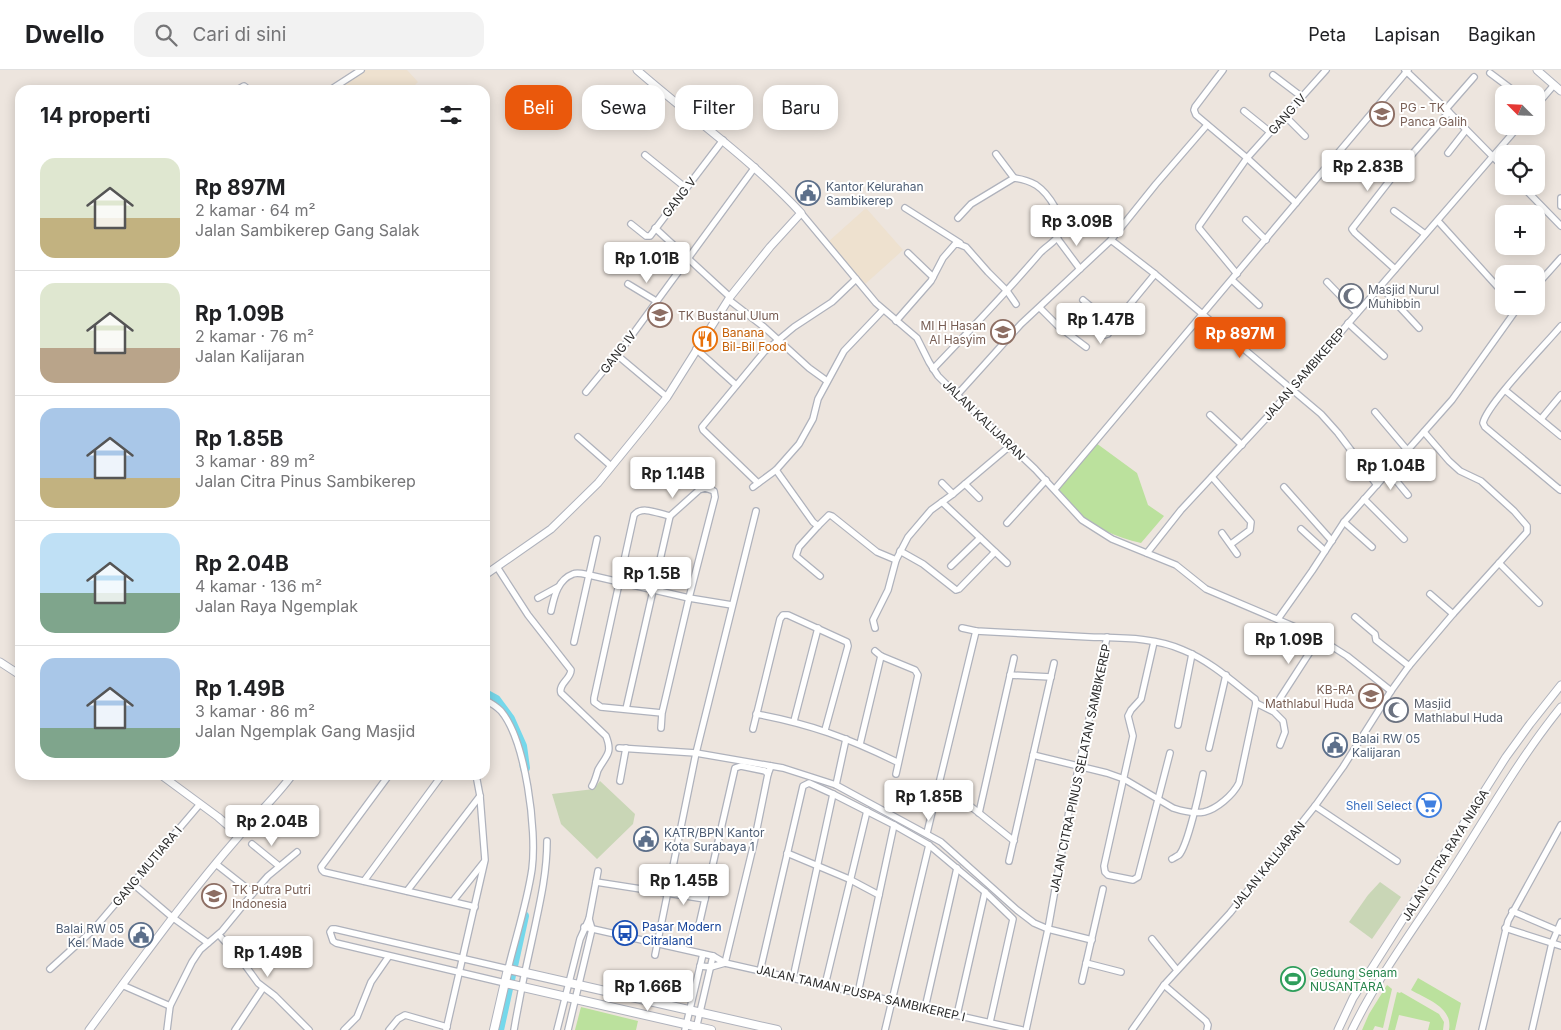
<!DOCTYPE html>
<html lang="id">
<head>
<meta charset="utf-8">
<style>
	:root { --surface:#fff; --page:#f2f2f2; --text:#202124; --muted:#757577; --line:#e0e0e0; --accent:#ea580c }
	body { margin:0; font-family:Inter,sans-serif; background:var(--page); color:var(--text); height:100vh; display:flex; flex-direction:column; font-size:19px; white-space:nowrap }
	* { box-sizing:border-box; margin:0 }
	p { font-size:16px; color:var(--muted) }
	.icon { flex:none; width:28px; height:28px; fill:none; stroke:currentColor; stroke-width:2; stroke-linecap:round; stroke-linejoin:round }
	.map { position:relative; flex:1; overflow:hidden }
	.panel { position:absolute; left:15px; top:15px; width:475px; height:695px; display:flex; flex-direction:column; background:var(--surface); border-radius:15px; box-shadow:0 2px 12px #0003 }
	.panel>* { flex:none }
	.banner { position:absolute; left:505px; top:15px; width:475px; height:45px; display:flex; gap:10px }
	.needle { width:32px; rotate:294deg }
	.buttons { position:absolute; left:1495px; top:15px; display:grid; gap:10px }
	.buttons a { display:grid; place-items:center; width:50px; height:50px; border-radius:10px; background:var(--surface); box-shadow:0 2px 12px #0003; font-size:25px }
	.price { position:absolute; translate:-50% -42px; padding:0 11px; border-radius:5px; background:#fff; color:#222; font-size:16px; line-height:32px; filter:drop-shadow(0 1px 2px #0008) }
	.price::after { content:''; position:absolute; left:50%; top:30px; width:15px; height:11px; margin-left:-8px; background:inherit; clip-path:polygon(0 0,100% 0,50% 100%) }
	.price.current { background:var(--accent); color:#fff }
	ul { padding:0; list-style:none }
	li { display:flex; align-items:center; gap:15px; height:125px; padding:0 25px }
	li+li { border-top:1px solid var(--line) }
	li span { display:grid; place-items:center; flex:none; width:140px; height:100px; border-radius:15px; color:#555 }
	li>.icon { margin-inline-start:auto }
	span .icon { width:60px; height:60px; fill:#fffc; stroke-width:1 }
	li b { font-size:21px }
	h2 { display:flex; justify-content:space-between; align-items:center; height:60px; padding:0 25px; font-size:21px }
	.pill { padding:0 18px; border-radius:15px; background:var(--surface); box-shadow:0 2px 12px #0003; font-size:18px; line-height:45px }
	.pill.current { background:var(--accent); color:#fff }
	header { display:flex; align-items:center; gap:30px; box-sizing:border-box; height:70px; padding:0 25px; background:var(--surface); border-bottom:1px solid var(--line) }
	header strong { font-size:24px }
	nav { display:flex; gap:28px; margin-inline-start:auto; font-size:18px }
	.search { width:350px; height:45px; background:var(--page); display:flex; align-items:center; gap:12px; box-sizing:border-box; padding:0 18px; border-radius:15px; color:var(--muted); font-size:19px }
	.map>svg:first-child { display:block }
</style>
</head>
<body>
<header>
<strong>Dwello</strong>
<div class="search"><svg class="icon" aria-label="search" viewBox="0 0 24 24"><circle cx="10" cy="10" r="6"/><path d="M15 15l6 6"/></svg>Cari di sini</div>
<nav><a>Peta</a><a>Lapisan</a><a>Bagikan</a></nav>
</header>
<div class="map">
<svg width="1561" height="960" viewBox="0 0 1561 960">
	<rect width="100%" height="100%" fill="#ede5de"/>
	<g fill="#eee1cf">
		<polygon points="363,0 407,0 418,12 414,16 417,20 334,20"/>
		<polygon points="866,138 903,180 863,216 828,172"/>
	</g>
	<g fill="#bbe19d">
		<path d="M 1096,373 L 1137,403 L 1148,435 L 1164,446 L 1141,473 C 1117,468 1093,457 1075,439 C 1068,433 1063,425 1057,418 Z"/>
		<path d="M 1418,908 L 1461,933 L 1455,960 L 1449,960 C 1453,937 1428,930 1411,920 Z"/>
		<polygon points="1387,915 1392,919 1383,958 1375,956 1373,960 1362,960 1369,944"/>
		<polygon points="1397,922 1400,923 1401,922 1439,944 1444,952 1443,960 1428,960 1430,952 1399,945 1395,960 1388,960"/>
		<polygon points="581,937 638,951 636,960 575,960"/>
	</g>
	<g fill="#c9d6b6">
		<polygon points="600,711 635,744 633,754 597,789 561,754 552,724 594,719"/>
		<polygon points="1380,812 1401,827 1372,869 1349,852 1368,825"/>
	</g>
	<g fill="none" stroke-linecap="round" stroke-linejoin="round">
		<g stroke="#75d8eb" stroke-width="10">
			<polyline points="485,624 496,630 510,649 522,676 525,698"/>
			<polyline points="499,960 524,846"/>
		</g>
		<defs>
			<g id="minor">
				<polyline points="1223,0 1195,37 1194,40 1196,45 1247,88 1296,133"/>
				<polyline points="1405,0 1446,39 1504,98"/>
				<polyline points="1490,3 1518,24"/>
				<polyline points="1273,5 1302,27"/>
				<polyline points="237,20 244,16 249,20"/>
				<polyline points="330,20 361,0"/>
				<polyline points="1536,36 1554,15"/>
				<polyline points="1446,39 1474,7"/>
				<polyline points="1244,41 1270,62"/>
				<polyline points="1285,46 1305,66"/>
				<polyline points="1448,83 1466,60"/>
				<polyline points="996,84 1014,108"/>
				<polyline points="645,85 686,118"/>
				<polyline points="1522,116 1561,156"/>
				<polyline points="1561,128 1561,136"/>
				<polyline points="905,138 960,173"/>
				<polyline points="1394,141 1425,164"/>
				<polyline points="801,143 876,233 917,268 929,292 938,306 957,325 1035,399 1082,450 1112,469 1176,495 1206,519 1314,565 1347,586 1391,621"/>
				<polyline points="1246,150 1266,170"/>
				<polyline points="1438,151 1504,224"/>
				<polyline points="631,154 646,166 650,166 723,70"/>
				<polyline points="655,158 730,227"/>
				<polyline points="1057,168 1080,199"/>
				<polyline points="1111,170 1155,204 1321,344 1338,363 1377,415"/>
				<polyline points="908,183 933,207"/>
				<polyline points="1395,199 1355,163 1352,159 1394,105 1449,42"/>
				<polyline points="1237,204 1199,158 1199,156 1247,88 1326,0"/>
				<polyline points="1232,210 1259,235"/>
				<polyline points="1327,212 1357,243"/>
				<polyline points="628,214 656,231"/>
				<polyline points="1536,216 1561,188"/>
				<polyline points="1381,217 1419,258"/>
				<polyline points="729,230 764,257 809,298 827,311"/>
				<polyline points="1083,230 1113,255 1155,204"/>
				<polyline points="1040,238 1058,256 1086,277"/>
				<polyline points="1084,249 1105,265 1108,264 1113,255"/>
				<polyline points="896,251 931,211 943,188 956,173 966,177 988,202 1007,221 1016,234"/>
				<polyline points="1348,253 1384,286"/>
				<path d="M 1561,256 C 1545,275 1487,334 1483,353 L 1485,357 L 1560,420 L 1561,419"/>
				<polyline points="696,279 736,315"/>
				<polyline points="617,285 667,327"/>
				<path d="M 933,299 C 969,261 1006,223 1040,183 C 1046,176 1056,172 1059,164 C 1067,150 1048,123 1036,115 C 1029,111 1022,109 1014,108 L 971,134 L 958,148"/>
				<polyline points="1505,320 1561,366"/>
				<polyline points="586,322 627,272 755,97"/>
				<polyline points="957,325 1021,254 1111,170 1156,114 1207,55"/>
				<polyline points="1375,342 1408,381"/>
				<polyline points="1210,345 1242,375"/>
				<polyline points="1541,349 1561,325"/>
				<polyline points="578,367 611,396"/>
				<polyline points="776,400 813,452 818,456 829,445 832,446 877,482 896,490"/>
				<polyline points="1385,405 1390,409 1394,408 1408,425"/>
				<polyline points="1212,407 1251,452 1250,460 1231,474"/>
				<polyline points="758,413 703,360 702,357 764,282 794,257 832,232 856,209"/>
				<polyline points="942,413 953,424"/>
				<polyline points="965,414 979,428"/>
				<polyline points="753,417 776,400 799,374 813,349 818,329 844,281 883,240"/>
				<polyline points="1284,417 1332,471"/>
				<polyline points="1055,419 1408,0"/>
				<polyline points="1364,429 1404,469"/>
				<polyline points="942,432 1007,493"/>
				<polyline points="1344,452 1372,477"/>
				<polyline points="1007,453 1046,410"/>
				<polyline points="818,456 799,477 796,486 820,506"/>
				<polyline points="1301,459 1325,481"/>
				<polyline points="1222,463 1237,484"/>
				<polyline points="900,481 923,494 956,520 959,519 995,482"/>
				<polyline points="1147,483 1181,440 1270,344 1519,56"/>
				<polyline points="1499,493 1539,533"/>
				<polyline points="951,496 980,468"/>
				<path d="M 497,497 L 528,545 L 571,600 C 571,609 558,614 561,623 L 606,666 C 613,684 606,685 598,700 C 596,706 595,711 592,716"/>
				<polyline points="1430,524 1453,544"/>
				<polyline points="538,528 558,517"/>
				<path d="M 551,541 C 554,528 557,510 573,504 C 577,502 584,504 589,505 L 689,528 L 732,535"/>
				<polyline points="1355,547 1375,564 1376,570 1409,596"/>
				<polyline points="1278,549 1312,501 1344,452 1452,330 1519,236"/>
				<polyline points="875,558 873,550 888,520 896,490 908,467 931,440 953,424 1011,375"/>
				<path d="M 962,558 L 976,561 C 1013,563 1051,565 1089,567 C 1120,568 1155,567 1183,580 C 1210,591 1232,611 1255,629 L 1256,633 L 1239,713 C 1233,725 1217,739 1204,742 C 1193,744 1182,741 1173,738 L 1124,709 L 1107,703 L 1033,685"/>
				<polyline points="574,572 597,469"/>
				<polyline points="1154,572 1141,629 1131,640 1128,646 1133,666 1104,796 1105,802 1108,805 1133,810 1138,807 1170,683"/>
				<polyline points="875,581 881,586 915,600 918,605 896,704"/>
				<polyline points="1010,605 1051,607"/>
				<path d="M 485,630 C 491,633 496,636 501,641 C 526,671 537,761 532,799 C 527,833 516,866 508,899 L 335,859 L 332,859 L 330,862 L 333,871 L 336,873 L 505,913"/>
				<polyline points="1256,633 1274,642 1283,651 1285,662 1280,675"/>
				<polyline points="1277,633 1319,568"/>
				<polyline points="626,639 670,446"/>
				<path d="M 756,644 C 810,654 848,668 897,692"/>
				<polyline points="794,651 818,558"/>
				<polyline points="1178,655 1192,584"/>
				<path d="M 661,658 L 662,643 L 689,528 L 715,427 L 714,421 L 705,418 L 699,420 L 670,446 C 659,444 642,435 634,445 L 594,628 L 594,632 L 601,637 L 662,643"/>
				<polyline points="753,659 780,549 783,545 788,545 847,572 848,576 825,660"/>
				<polyline points="860,674 881,586"/>
				<polyline points="619,678 696,683 783,698 836,715 941,772 1017,840 1034,853 1048,859 1092,870"/>
				<polyline points="1209,678 1226,605"/>
				<polyline points="389,705 321,797 322,800 324,802 475,837"/>
				<polyline points="620,711 626,678"/>
				<polyline points="836,715 846,669"/>
				<polyline points="969,735 1014,771"/>
				<polyline points="1315,736 1397,791"/>
				<polyline points="979,743 1014,588"/>
				<polyline points="927,763 976,561"/>
				<polyline points="252,774 279,796"/>
				<polyline points="787,783 849,809 879,825"/>
				<path d="M 1172,789 C 1174,788 1177,786 1179,785 C 1188,775 1200,719 1203,704"/>
				<polyline points="1009,791 1054,593"/>
				<polyline points="364,811 442,705"/>
				<polyline points="596,812 705,829"/>
				<polyline points="132,813 172,847 208,873"/>
				<polyline points="407,821 480,726"/>
				<polyline points="253,823 268,806 297,782"/>
				<polyline points="453,831 484,792"/>
				<polyline points="1512,841 1561,862"/>
				<polyline points="699,855 735,698 741,696 765,701 768,704"/>
				<polyline points="584,857 713,886 725,893"/>
				<polyline points="1505,858 1561,876"/>
				<polyline points="219,865 239,887 258,913 275,926 309,960"/>
				<polyline points="1152,869 1177,900"/>
				<polyline points="655,885 696,683 756,441"/>
				<polyline points="725,893 754,773 768,704 771,696"/>
				<polyline points="1086,893 1121,902"/>
				<polyline points="700,896 711,897 725,893 1022,960"/>
				<polyline points="50,899 93,860 200,734"/>
				<polyline points="760,901 803,716 809,713 833,724 894,755 929,775 985,822 1013,849 990,952"/>
				<polyline points="793,908 833,724"/>
				<polyline points="1082,911 1103,819"/>
				<polyline points="122,915 170,936"/>
				<polyline points="825,915 867,741"/>
				<polyline points="1164,915 1206,951 1208,955 1207,960"/>
				<polyline points="858,923 894,755"/>
				<polyline points="925,938 957,798"/>
				<polyline points="957,945 985,822"/>
				<polyline points="696,959 713,886"/>
				<polyline points="167,960 170,936 192,892 200,880 222,861 253,823 216,794"/>
				<polyline points="235,960 263,918"/>
				<polyline points="344,960 357,947 371,912 389,886"/>
				<polyline points="389,960 398,949 405,945 447,957"/>
				<polyline points="446,960 485,790 480,726 476,705"/>
				<path d="M 514,960 C 519,930 525,900 532,870 C 539,837 547,805 547,771"/>
				<polyline points="557,960 580,869 589,849 598,801"/>
				<polyline points="568,960 592,859 589,849"/>
				<polyline points="685,960 703,884"/>
				<polyline points="885,960 929,775"/>
				<polyline points="1026,960 1048,859 1069,741 1107,567"/>
				<polyline points="1132,960 1164,915 1230,843 1315,736 1343,697 1391,621 1409,596 1453,544 1527,462 1527,456 1514,441 1481,411 1460,401 1449,391 1424,362"/>
				<polyline points="1482,960 1508,851 1561,755"/>
				<polyline points="1532,960 1552,873 1561,852"/>
			</g>
			<g id="tertiary">
				<polyline points="1537,0 1561,21"/>
				<path d="M 485,505 L 551,459 L 598,413 L 646,354 L 667,327 L 730,227 L 770,177 L 801,143 C 751,89 692,48 637,0"/>
				<polyline points="0,592 20,605"/>
				<polyline points="161,705 218,747 239,765"/>
				<path d="M 89,960 C 138,894 185,828 239,766 C 256,745 276,727 292,705"/>
				<polyline points="1338,960 1353,928 1506,687 1530,654 1561,615"/>
				<path d="M 1352,960 C 1379,905 1416,856 1449,805 C 1486,748 1518,690 1561,637"/>
			</g>
			<g id="secondary">
				<polyline points="505,913 711,960"/>
				<polyline points="494,960 508,899 777,960"/>
			</g>
		</defs>
		<use href="#minor" stroke="#afb2bc" stroke-width="8"/>
		<use href="#tertiary" stroke="#afb2bc" stroke-width="9"/>
		<use href="#secondary" stroke="#afb2bc" stroke-width="10"/>
		<use href="#minor" stroke="#fff" stroke-width="5.5"/>
		<use href="#tertiary" stroke="#fff" stroke-width="7"/>
		<use href="#secondary" stroke="#fff" stroke-width="8"/>
	</g>
	<defs>
		<symbol id="school-ring" viewBox="-11 -11 22 22"><circle r="9.5" fill="#fff" stroke="#8d6e63" stroke-width="1.5"/><path d="M0-5L7-2L0 1L-7-2ZM-4 1L0 2.5L4 1V4Q0 6-4 4Z" fill="#8d6e63"/></symbol>
		<symbol id="civic-ring" viewBox="-11 -11 22 22"><circle r="9.5" fill="#fff" stroke="#5c6f8a" stroke-width="1.5"/><path d="M-.6-6.5H3V-4.5H.6V-3L4-1V1h2V6H-6V1h2V-1L-.6-3ZM-1.2 2.5V6h2.4V2.5Z" fill="#5c6f8a"/></symbol>
		<symbol id="mosque-ring" viewBox="-11 -11 22 22"><circle r="9.5" fill="#fff" stroke="#6b7280" stroke-width="1.5"/><path d="M3.5-4.9A6 6 0 1 0 3.5 4.9A5 5 0 1 1 3.5-4.9Z" fill="#6b7280"/></symbol>
		<symbol id="restaurant-ring" viewBox="-11 -11 22 22"><circle r="9.5" fill="#fff" stroke="#e8710a" stroke-width="1.5"/><path d="M-5-6h1v4h1v-4h1v4h1v-4h1v5L-1.5 .5V6h-2V.5L-5-1ZM5-6V6H3V1.5H1.5Q1.5-4 5-6Z" fill="#e8710a"/></symbol>
		<symbol id="supermarket-ring" viewBox="-11 -11 22 22"><circle r="9.5" fill="#fff" stroke="#3f7fe0" stroke-width="1.5"/><path d="M-6-5.5h2.5l.6 2H6L4.5 2H-2.5L-4.4-4H-6ZM-1.5 3.2a1.3 1.3 0 1 0 .1 0ZM3 3.2a1.3 1.3 0 1 0 .1 0Z" fill="#3f7fe0"/></symbol>
		<symbol id="bus-ring" viewBox="-11 -11 22 22"><circle r="9.5" fill="#fff" stroke="#1a4fb4" stroke-width="1.5"/><path d="M-5-6H5V4H4V6H2V4H-2V6H-4V4H-5ZM-3.5-4V0h7V-4ZM-3.5 1.2v1.5H-2V1.2ZM2 1.2v1.5H3.5V1.2Z" fill="#1a4fb4"/></symbol>
		<symbol id="stadium-ring" viewBox="-11 -11 22 22"><circle r="9.5" fill="#fff" stroke="#2e9e5b" stroke-width="1.5"/><path d="M0-5a6.5 5 0 1 0 0 10a6.5 5 0 1 0 0-10ZM-3.5-1.8h7v3.6h-7Z" fill="#2e9e5b"/></symbol>
	</defs>
	<g fill-rule="evenodd">
		<use href="#school-ring" x="1368" y="30" width="28" height="28"/>
		<use href="#civic-ring" x="794" y="109" width="28" height="28"/>
		<use href="#mosque-ring" x="1337" y="212" width="28" height="28"/>
		<use href="#school-ring" x="646" y="231" width="28" height="28"/>
		<use href="#school-ring" x="989" y="248" width="28" height="28"/>
		<use href="#restaurant-ring" x="691" y="255" width="28" height="28"/>
		<use href="#school-ring" x="1357" y="612" width="28" height="28"/>
		<use href="#mosque-ring" x="1382" y="626" width="28" height="28"/>
		<use href="#civic-ring" x="1321" y="661" width="28" height="28"/>
		<use href="#supermarket-ring" x="1415" y="721" width="28" height="28"/>
		<use href="#civic-ring" x="632" y="755" width="28" height="28"/>
		<use href="#school-ring" x="200" y="812" width="28" height="28"/>
		<use href="#bus-ring" x="611" y="849" width="28" height="28"/>
		<use href="#civic-ring" x="127" y="851" width="28" height="28"/>
		<use href="#stadium-ring" x="1279" y="895" width="28" height="28"/>
	</g>
	<g text-anchor="middle" dominant-baseline="central" stroke-width="4" stroke-linejoin="round" paint-order="stroke">
		<g font-size="12" fill="#785e54" stroke="#fff" text-anchor="start">
			<text x="1400" y="37">PG - TK<tspan x="1400" dy="14">Panca Galih</tspan></text>
			<text x="678" y="245">TK Bustanul Ulum</text>
			<text x="986" y="255" text-anchor="end">MI H Hasan<tspan x="986" dy="14">Al Hasyim</tspan></text>
			<text x="1354" y="619" text-anchor="end">KB-RA<tspan x="1354" dy="14">Mathlabul Huda</tspan></text>
			<text x="232" y="819">TK Putra Putri<tspan x="232" dy="14">Indonesia</tspan></text>
		</g>
		<g font-size="12" fill="#2c2c2c" stroke="#fff">
			<text transform="translate(1287 44) rotate(-48)">GANG IV</text>
			<text transform="translate(679 127) rotate(-52)">GANG V</text>
			<text transform="translate(618 282) rotate(-52)">GANG IV</text>
			<text transform="translate(1304 304) rotate(-49)">JALAN SAMBIKEREP</text>
			<text transform="translate(984 350) rotate(44)">JALAN KALIJARAN</text>
			<text transform="translate(1080 698) rotate(-78)">JALAN CITRA PINUS SELATAN SAMBIKEREP</text>
			<text transform="translate(1445 785) rotate(-58)">JALAN CITRA RAYA NIAGA</text>
			<text transform="translate(1268 795) rotate(-51)">JALAN KALIJARAN</text>
			<text transform="translate(147 796) rotate(-50)">GANG MUTIARA I</text>
			<text transform="translate(861 923) rotate(13)">JALAN TAMAN PUSPA SAMBIKEREP I</text>
		</g>
		<g font-size="12" fill="#4e5e75" stroke="#fff" text-anchor="start">
			<text x="826" y="116">Kantor Kelurahan<tspan x="826" dy="14">Sambikerep</tspan></text>
			<text x="1352" y="668">Balai RW 05<tspan x="1352" dy="14">Kalijaran</tspan></text>
			<text x="664" y="762">KATR/BPN Kantor<tspan x="664" dy="14">Kota Surabaya 1</tspan></text>
			<text x="124" y="858" text-anchor="end">Balai RW 05<tspan x="124" dy="14">Kel. Made</tspan></text>
		</g>
		<g font-size="12" fill="#5b616d" stroke="#fff" text-anchor="start">
			<text x="1368" y="219">Masjid Nurul<tspan x="1368" dy="14">Muhibbin</tspan></text>
			<text x="1414" y="633">Masjid<tspan x="1414" dy="14">Mathlabul Huda</tspan></text>
		</g>
		<g font-size="12" fill="#c56008" stroke="#fff" text-anchor="start">
			<text x="722" y="262">Banana<tspan x="722" dy="14">Bil-Bil Food</tspan></text>
		</g>
		<g font-size="12" fill="#366cbe" stroke="#fff" text-anchor="end">
			<text x="1412" y="735">Shell Select</text>
		</g>
		<g font-size="12" fill="#164399" stroke="#fff" text-anchor="start">
			<text x="642" y="856">Pasar Modern<tspan x="642" dy="14">Citraland</tspan></text>
		</g>
		<g font-size="12" fill="#27864d" stroke="#fff" text-anchor="start">
			<text x="1310" y="902">Gedung Senam<tspan x="1310" dy="14">NUSANTARA</tspan></text>
		</g>
	</g>
</svg>
<div class="buttons">
<a><svg class="needle" viewBox="-14 -14 28 28"><path d="M0-13l5 13h-10z" fill="#e53935"/><path d="M0 13l5-13h-10z" fill="#757577"/></svg></a>
<a><svg class="icon" aria-label="locate" viewBox="0 0 24 24"><circle cx="12" cy="12" r="6"/><path d="M12 2v4M12 18v4M2 12h4M18 12h4"/></svg></a>
<a>+</a>
<a>−</a>
</div>
<b class="price" style="left:1368px;top:122px">Rp 2.83B</b>
<b class="price" style="left:1077px;top:177px">Rp 3.09B</b>
<b class="price" style="left:647px;top:214px">Rp 1.01B</b>
<b class="price" style="left:1101px;top:275px">Rp 1.47B</b>
<b class="price current" style="left:1240px;top:289px">Rp 897M</b>
<b class="price" style="left:1391px;top:421px">Rp 1.04B</b>
<b class="price" style="left:673px;top:429px">Rp 1.14B</b>
<b class="price" style="left:652px;top:529px">Rp 1.5B</b>
<b class="price" style="left:1289px;top:595px">Rp 1.09B</b>
<b class="price" style="left:929px;top:752px">Rp 1.85B</b>
<b class="price" style="left:272px;top:777px">Rp 2.04B</b>
<b class="price" style="left:684px;top:836px">Rp 1.45B</b>
<b class="price" style="left:268px;top:908px">Rp 1.49B</b>
<b class="price" style="left:648px;top:942px">Rp 1.66B</b>
<div class="banner">
<a class="pill current">Beli</a>
<a class="pill">Sewa</a>
<a class="pill">Filter</a>
<a class="pill">Baru</a>
</div>
<section class="panel">
<h2>14 properti<svg class="icon" aria-label="filters" viewBox="0 0 24 24"><path d="M4 7h16M4 17h16"/><circle cx="9" cy="7" r="2"/><circle cx="15" cy="17" r="2"/></svg></h2>
<ul>
<li><span style="background:linear-gradient(#dfe7d0 60%,#c2b280 0)"><svg class="icon" aria-label="home" viewBox="0 0 24 24"><path d="M3 11l9-7 9 7M6 9v11h12V9"/></svg></span><div><b>Rp 897M</b><p>2 kamar · 64 m²</p><p>Jalan Sambikerep Gang Salak</p></div></li>
<li><span style="background:linear-gradient(#dfe7d0 65%,#b9a48a 0)"><svg class="icon" aria-label="home" viewBox="0 0 24 24"><path d="M3 11l9-7 9 7M6 9v11h12V9"/></svg></span><div><b>Rp 1.09B</b><p>2 kamar · 76 m²</p><p>Jalan Kalijaran</p></div></li>
<li><span style="background:linear-gradient(#a9c7e8 70%,#c2b280 0)"><svg class="icon" aria-label="home" viewBox="0 0 24 24"><path d="M3 11l9-7 9 7M6 9v11h12V9"/></svg></span><div><b>Rp 1.85B</b><p>3 kamar · 89 m²</p><p>Jalan Citra Pinus Sambikerep</p></div></li>
<li><span style="background:linear-gradient(#bfe0f5 60%,#7fa58c 0)"><svg class="icon" aria-label="home" viewBox="0 0 24 24"><path d="M3 11l9-7 9 7M6 9v11h12V9"/></svg></span><div><b>Rp 2.04B</b><p>4 kamar · 136 m²</p><p>Jalan Raya Ngemplak</p></div></li>
<li><span style="background:linear-gradient(#a9c7e8 70%,#7fa58c 0)"><svg class="icon" aria-label="home" viewBox="0 0 24 24"><path d="M3 11l9-7 9 7M6 9v11h12V9"/></svg></span><div><b>Rp 1.49B</b><p>3 kamar · 86 m²</p><p>Jalan Ngemplak Gang Masjid</p></div></li>
</ul>
</section>
</div>
</body>
</html>
